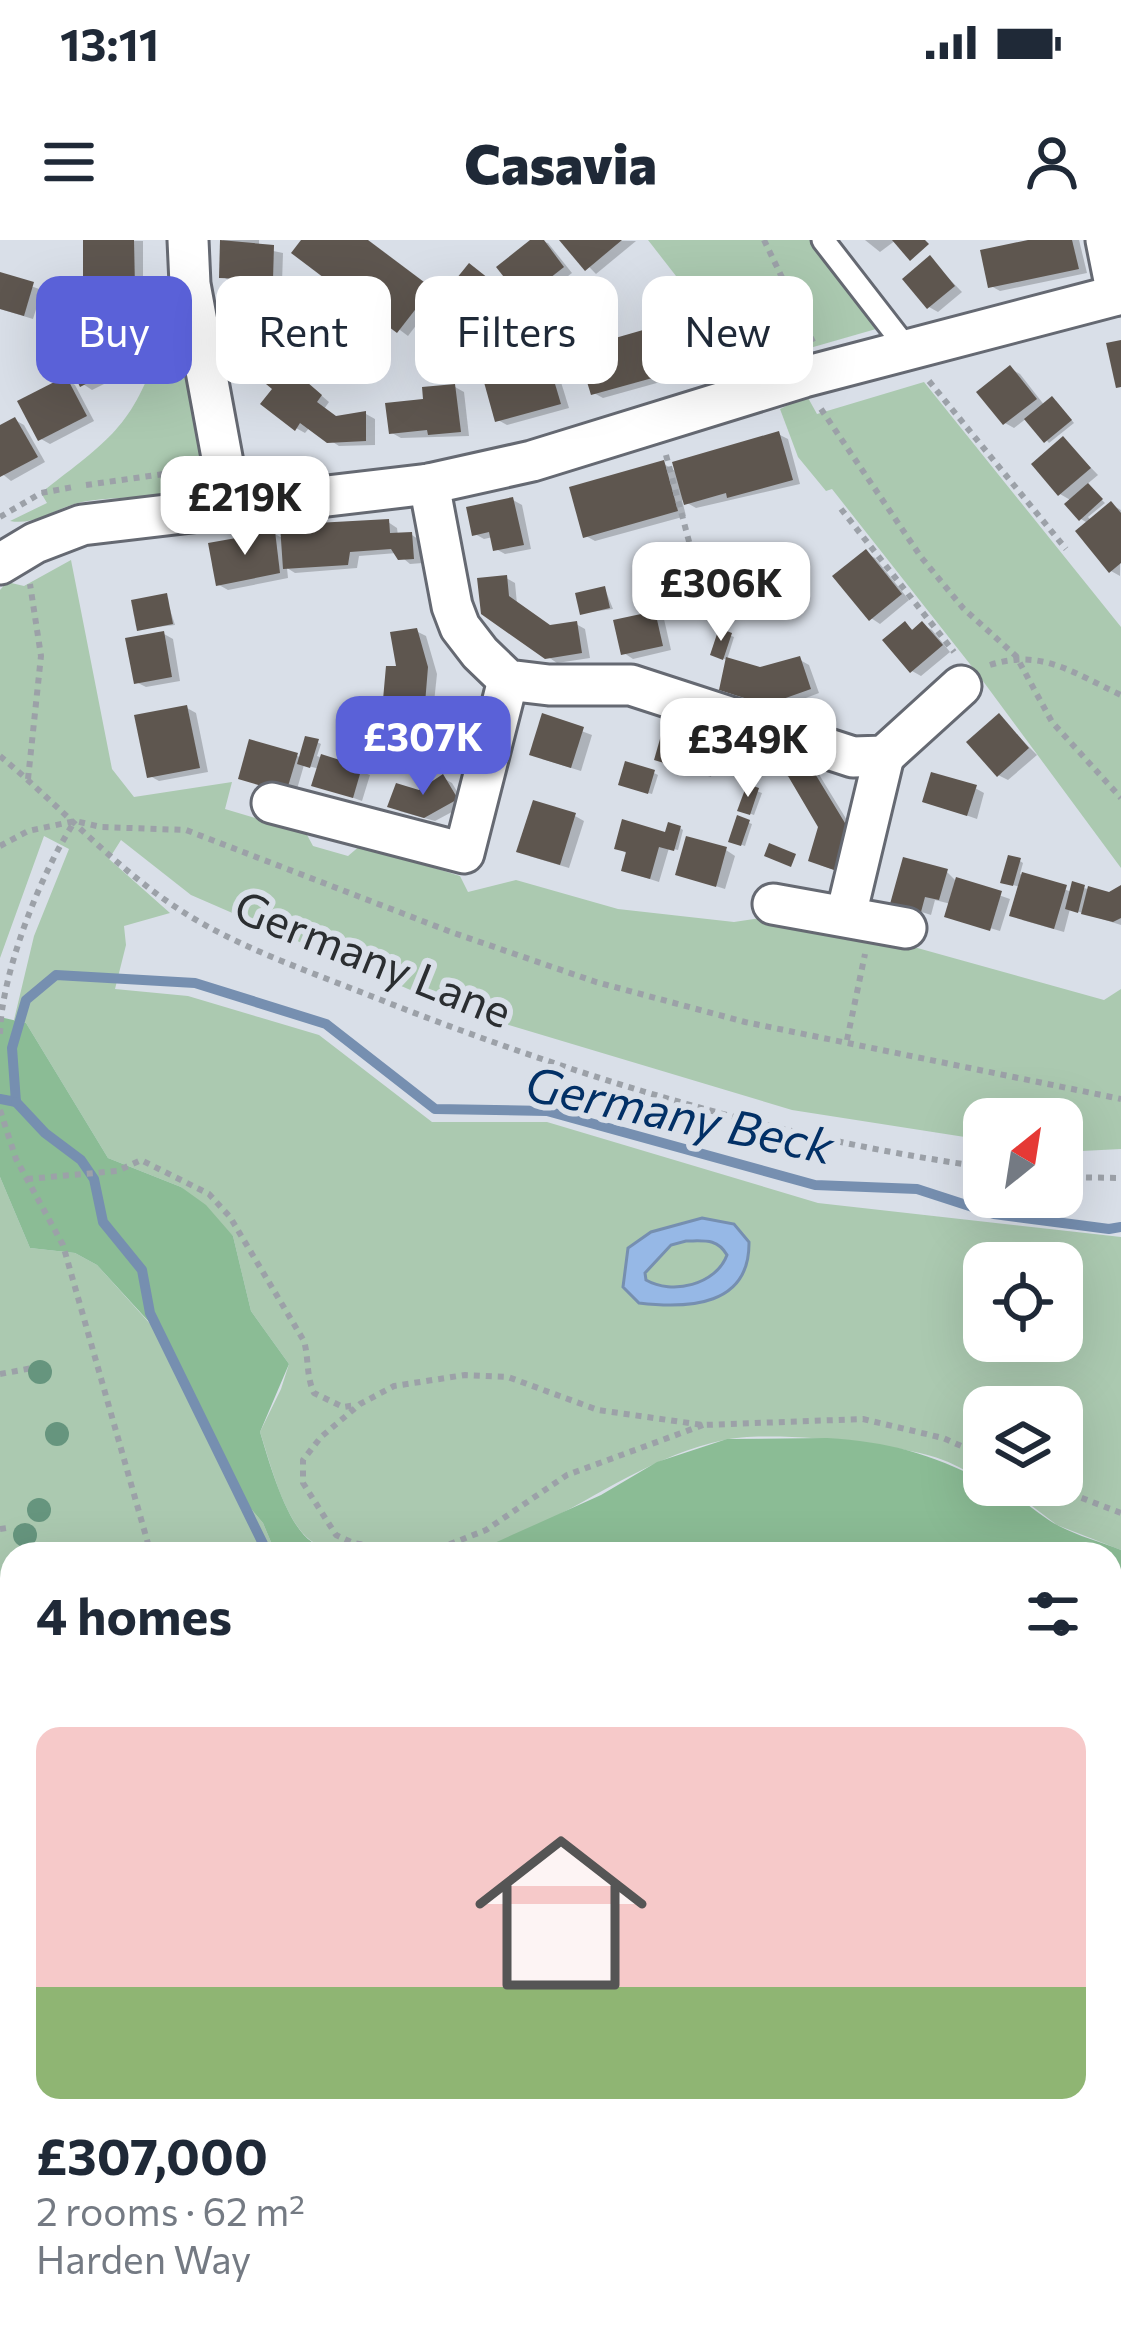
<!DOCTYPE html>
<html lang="en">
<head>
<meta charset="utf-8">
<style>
	:root { --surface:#fff; --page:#f2f2f3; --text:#1f2937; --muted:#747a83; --line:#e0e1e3; --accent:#5a61d8 }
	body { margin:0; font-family:Commissioner,sans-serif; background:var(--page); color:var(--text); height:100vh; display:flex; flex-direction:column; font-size:45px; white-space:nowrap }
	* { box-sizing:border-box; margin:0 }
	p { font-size:39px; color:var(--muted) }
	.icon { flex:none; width:66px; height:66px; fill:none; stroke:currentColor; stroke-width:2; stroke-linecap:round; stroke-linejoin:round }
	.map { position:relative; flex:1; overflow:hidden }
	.side { position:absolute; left:0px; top:1302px; width:1122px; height:807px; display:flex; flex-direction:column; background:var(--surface); border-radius:36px 36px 0 0; box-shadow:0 12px 48px #0002 }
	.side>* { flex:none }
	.top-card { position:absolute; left:36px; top:36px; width:1050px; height:108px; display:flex; gap:24px }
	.needle { width:78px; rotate:30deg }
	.controls { position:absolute; left:963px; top:858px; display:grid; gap:24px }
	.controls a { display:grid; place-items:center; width:120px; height:120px; border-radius:24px; background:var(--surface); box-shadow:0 12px 48px #0002; font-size:60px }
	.price { position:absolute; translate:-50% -102px; padding:0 27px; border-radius:24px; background:#fff; color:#222; font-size:39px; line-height:78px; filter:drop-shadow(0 3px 6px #0008) }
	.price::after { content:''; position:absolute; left:50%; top:72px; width:36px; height:27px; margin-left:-18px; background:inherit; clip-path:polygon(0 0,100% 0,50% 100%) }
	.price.on { background:var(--accent); color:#fff }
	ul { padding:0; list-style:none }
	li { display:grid; align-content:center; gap:24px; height:636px; padding:0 36px }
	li+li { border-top:3px solid var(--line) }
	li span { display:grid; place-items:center; height:372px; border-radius:24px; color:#555 }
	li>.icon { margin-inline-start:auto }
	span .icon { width:216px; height:216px; fill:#fffc; stroke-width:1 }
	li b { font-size:51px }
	h2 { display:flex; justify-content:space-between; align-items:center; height:144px; padding:0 36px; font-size:51px }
	.pill { padding:0 42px; border-radius:24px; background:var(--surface); box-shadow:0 12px 48px #0002; font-size:42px; line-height:108px }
	.pill.on { background:var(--accent); color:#fff }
	.status { display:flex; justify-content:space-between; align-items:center; height:84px; padding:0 60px; background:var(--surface); direction:ltr }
	.status svg { height:33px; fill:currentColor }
	header { display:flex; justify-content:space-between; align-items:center; height:156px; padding:0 36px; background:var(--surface); font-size:54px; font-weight:800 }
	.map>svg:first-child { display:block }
</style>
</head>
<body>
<div class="status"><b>13:11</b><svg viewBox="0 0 49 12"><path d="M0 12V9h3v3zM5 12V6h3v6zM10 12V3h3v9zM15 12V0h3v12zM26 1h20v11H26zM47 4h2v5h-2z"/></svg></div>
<header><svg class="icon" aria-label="menu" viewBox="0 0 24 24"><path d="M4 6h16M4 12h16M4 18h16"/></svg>Casavia<svg class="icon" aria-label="person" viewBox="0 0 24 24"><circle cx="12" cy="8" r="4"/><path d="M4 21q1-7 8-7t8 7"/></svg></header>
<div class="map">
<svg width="1121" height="2107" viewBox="0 0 1121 2107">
	<rect width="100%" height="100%" fill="#d9dfe8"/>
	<g fill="#abc9b0" fill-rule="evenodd">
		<polygon points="648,0 816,0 883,87 737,129 722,80 697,63"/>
		<path d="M 156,113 L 190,114 C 200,154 232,230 176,250 C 147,260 112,256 82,262 C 57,267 36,286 10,281 L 47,263 L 41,253 C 100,206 133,189 156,113 Z"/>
		<polygon points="924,142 1121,387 1121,628 977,433 832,249 826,251 798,217 780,169 807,156 817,174"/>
		<path d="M 71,320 L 112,529 L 134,557 L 232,542 L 225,569 L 306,593 L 313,606 L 348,616 L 361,605 L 460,636 L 468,652 L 516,640 L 618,669 L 734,682 L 775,676 L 903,704 L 1104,760 L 1121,749 L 1121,909 L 1062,912 L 1062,879 L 984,879 L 984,900 L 792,870 L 452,768 L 191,655 L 121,600 L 109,619 L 170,673 L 124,686 L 126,705 L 115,749 L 188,756 L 319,795 L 432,882 L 547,882 L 818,963 L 1121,997 L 1121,1310 L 1057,1285 L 1028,1263 L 992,1245 L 1062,1245 L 1062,1167 L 984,1167 L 984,1241 C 971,1234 957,1225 943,1220 C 900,1203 769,1190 724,1200 C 637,1218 566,1282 482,1309 C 449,1320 406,1316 372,1313 C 353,1311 325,1312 310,1300 C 284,1280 270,1222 260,1192 L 281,1149 L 289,1124 L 251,1071 L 233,996 L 181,947 L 108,918 L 26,783 L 14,780 L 34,696 L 69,609 L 44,596 L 0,718 L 0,350 L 7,342 L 24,346 ZM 984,1023 L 1062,1023 L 1062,1101 L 984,1101 Z"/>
		<polygon points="0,937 30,1008 75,1013 97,1025 162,1097 232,1246 263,1283 276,1314 12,1314 12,2097 396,2097 399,2107 0,2107"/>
	</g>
	<g fill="#8bbc95">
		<path d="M 0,777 L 26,783 L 108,918 L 181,947 L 206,965 L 233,996 L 251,1071 L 289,1124 L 260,1192 C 269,1221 286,1285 312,1302 C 332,1314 364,1311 387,1314 L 276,1314 L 263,1283 L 232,1246 L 162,1096 L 97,1025 L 75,1013 L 30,1008 L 0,937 Z"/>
		<path d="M 827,1198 C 889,1202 929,1213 984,1241 L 984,1245 C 1013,1247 1034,1273 1059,1286 C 1078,1296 1101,1302 1121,1310 L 1121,1357 L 1110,1357 L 1110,1314 L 456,1314 L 481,1309 L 601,1255 L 657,1222 L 727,1199 Z"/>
	</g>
	<path fill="#96b8e6" stroke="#768fb0" stroke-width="3" fill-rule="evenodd" d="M 702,978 L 734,984 L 749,1002 C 750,1066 689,1069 639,1063 L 623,1047 L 628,1008 L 651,992 ZM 686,1001 C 704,1001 717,998 727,1015 C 716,1045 672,1055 646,1040 L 645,1033 L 671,1005 Z"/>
	<g fill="#0003">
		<polygon points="86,0 143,1 143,51 95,52 86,47"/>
		<polygon points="223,0 259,0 259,8 283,13 282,43 231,42 222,36"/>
		<polygon points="305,0 366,0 439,55 408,96 296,12"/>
		<polygon points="535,0 548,3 572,33 533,63 524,57"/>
		<polygon points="563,0 636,1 596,34"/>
		<polygon points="865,0 896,0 880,12"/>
		<polygon points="1044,0 1079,0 1087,33 1000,51 991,46"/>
		<polygon points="930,19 962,52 938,72 929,67"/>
		<polygon points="479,32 510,57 484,90 475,84"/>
		<polygon points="0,35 42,50 33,79 0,69"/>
		<polygon points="709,77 718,82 725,126 705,131 695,125 693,115 684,117 675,112"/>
		<polygon points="267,91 277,96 279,119 329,162 324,169 337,178 366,174 375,179 375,205 339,206 310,187 305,193 296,188 276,148"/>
		<polygon points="643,93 652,99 664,141 603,158 594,153"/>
		<polygon points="125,97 134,103 124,134 92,150 83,144"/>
		<polygon points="547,121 556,126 569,168 507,185 498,180"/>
		<polygon points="1011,129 1020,134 1045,166 1056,161 1074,183 1049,203 1027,178 1014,188 1005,183"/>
		<polygon points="66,139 75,145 94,181 50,204 41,199"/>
		<polygon points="455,147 464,152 469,196 401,198 392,193 427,161"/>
		<polygon points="15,180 24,185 45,222 11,241 0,232 0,188"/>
		<polygon points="778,194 788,199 800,244 696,268 682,260 686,276 595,301 586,296 664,224 677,232"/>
		<polygon points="1064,200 1098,235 1086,245 1105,263 1088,277 1092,282 1112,265 1121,270 1120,336 1111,331 1089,284 1081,279 1072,261 1060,254"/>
		<polygon points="513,260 522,265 531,309 505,314 496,309 493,297 484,299 475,294"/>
		<polygon points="388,282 397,288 398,296 412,295 421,301 423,323 410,324 397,313 359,316 357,328 295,333 287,328 288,338 228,350 219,345 275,294 284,299"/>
		<polygon points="866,313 875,318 909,360 880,384 871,378"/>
		<polygon points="506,338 515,343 517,364 551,388 576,384 585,389 590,418 557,423 484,373"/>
		<polygon points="605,349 613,369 583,373"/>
		<polygon points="166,357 175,385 139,389"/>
		<polygon points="655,374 664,379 671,410 633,419 624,413"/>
		<polygon points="905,385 915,391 923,385 932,390 950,412 921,436 912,431"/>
		<polygon points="416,391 426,396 437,434 431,491 393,486 384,481"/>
		<polygon points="721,392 734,397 727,420 713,414"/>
		<polygon points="164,394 173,399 180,441 146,447 136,442"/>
		<polygon points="800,420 809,425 819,453 777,469 732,454 760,430"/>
		<polygon points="187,468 196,473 208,532 159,541 150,536"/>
		<polygon points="544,477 592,495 581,531 542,519"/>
		<polygon points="999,477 1037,515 1008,540 998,535"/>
		<polygon points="395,496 398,498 393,519 367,513"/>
		<polygon points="317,502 321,504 317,516 370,535 362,561 315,544 320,529 304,525 295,556 241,538 296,515 301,518"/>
		<polygon points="708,509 717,515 711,537 667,523"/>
		<polygon points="809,518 856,595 843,633 820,625 822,587 793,538 756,527"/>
		<polygon points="654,533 658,535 652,554 625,546"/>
		<polygon points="443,538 452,543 465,565 435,581 399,571"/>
		<polygon points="748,548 762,553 754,575 740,570"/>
		<polygon points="975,548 984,553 977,579 925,561"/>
		<polygon points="575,576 584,581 569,628 529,616"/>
		<polygon points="739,579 752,584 745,606 731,601"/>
		<polygon points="680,588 683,590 678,610 669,608 659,642 634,634 626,613 617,607"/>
		<polygon points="726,610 735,616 725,649 678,634"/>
		<polygon points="1020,621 1023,623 1020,634 1072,652 1084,648 1109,655 1121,648 1121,685 1070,669 1064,692 1022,680 1020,647 1007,643"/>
		<polygon points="947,632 955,640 1010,659 1000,691 953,677 951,664 935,660 931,675 894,663"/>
	</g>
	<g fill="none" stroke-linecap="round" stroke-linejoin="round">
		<g stroke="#768fb0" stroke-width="10">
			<polyline points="0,859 16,862 12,808 26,760 56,735 195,743 326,784 435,869 547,871 815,945 917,949 994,974 1109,989 1121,987"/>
			<polyline points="16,862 45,893 81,920 94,939 103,982 142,1030 150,1073 268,1314"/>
			<polyline points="939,2107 940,2097"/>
		</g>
	</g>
	<g fill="#5e564f">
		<polygon points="83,0 134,0 135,48 83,48"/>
		<polygon points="220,0 274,5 273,40 219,38"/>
		<polygon points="301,0 368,0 432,48 397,93 291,13"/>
		<polygon points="530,0 544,0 564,27 522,60 496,27"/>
		<polygon points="559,0 622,0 585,31"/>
		<polygon points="892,0 925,0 929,4 910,21"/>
		<polygon points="1072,0 1079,29 988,48 980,10 1028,0"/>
		<polygon points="930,15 955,46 927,69 902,39"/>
		<polygon points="469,23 503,50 473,87 440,59"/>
		<polygon points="0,32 34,42 24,76 0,69"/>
		<polygon points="710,74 717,122 693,127 689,110 673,114 665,78"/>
		<polygon points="95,84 126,95 115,129 80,147 66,118 87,108"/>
		<polygon points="268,88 271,111 322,155 317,162 336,176 366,171 366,201 327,203 300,183 295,191 260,164 272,149 247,128 242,90"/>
		<polygon points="643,90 656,137 591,155 577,109"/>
		<polygon points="1121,100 1121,147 1116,148 1106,103"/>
		<polygon points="547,117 561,164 495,182 482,135"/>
		<polygon points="1010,125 1037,159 1003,185 976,152"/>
		<polygon points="66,136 87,176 38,201 17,161"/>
		<polygon points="455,144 461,192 428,195 427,190 389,194 385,163 423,159 422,147"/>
		<polygon points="1052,156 1072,180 1044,203 1024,179"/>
		<polygon points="15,177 38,217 0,237 0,185"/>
		<polygon points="779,191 793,240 727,258 726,253 684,265 672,222"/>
		<polygon points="1063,196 1091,228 1058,256 1031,224"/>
		<polygon points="664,220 678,271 583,298 569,247"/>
		<polygon points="1088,243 1103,259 1079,281 1064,264"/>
		<polygon points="513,257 524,305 493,311 489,292 472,296 466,267"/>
		<polygon points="1111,261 1121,273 1121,323 1109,333 1075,291"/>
		<polygon points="389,279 390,293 412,292 414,319 398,320 391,309 350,312 348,325 283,329 280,285"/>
		<polygon points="275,291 280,333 216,346 208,303"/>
		<polygon points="866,309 902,354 869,381 832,336"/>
		<polygon points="507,335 509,356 550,385 577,381 582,413 545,419 481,374 477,338"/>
		<polygon points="605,346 610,368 580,375 575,353"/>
		<polygon points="167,353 173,384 137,391 131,360"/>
		<polygon points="655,371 663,406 621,415 613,380"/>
		<polygon points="905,381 912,390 922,381 943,405 910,433 882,400"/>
		<polygon points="417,388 428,427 423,488 381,482 386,426 396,426 390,392"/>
		<polygon points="719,388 732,393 723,420 710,415"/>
		<polygon points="164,391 172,437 134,444 125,398"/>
		<polygon points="800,416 811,449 766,465 719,450 726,417 760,427"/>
		<polygon points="187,465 200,528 147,538 134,475"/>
		<polygon points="542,473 584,487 571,528 529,515"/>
		<polygon points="999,473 1029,508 997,537 966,502"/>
		<polygon points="366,485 396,493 389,520 360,512"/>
		<polygon points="662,492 710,507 701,534 654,520"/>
		<polygon points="305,496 319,499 310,528 297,524"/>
		<polygon points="249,499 298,513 286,553 238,539"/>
		<polygon points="757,502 800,509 848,588 834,630 808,621 818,587 788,536 753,529"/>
		<polygon points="321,514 362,527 353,558 311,546"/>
		<polygon points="625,521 655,530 648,554 618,545"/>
		<polygon points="931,532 977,545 967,576 922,562"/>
		<polygon points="443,534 458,559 424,578 387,567 396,543 419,550"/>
		<polygon points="747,544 759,548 750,575 737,571"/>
		<polygon points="533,560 576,573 560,625 516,612"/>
		<polygon points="737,575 750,580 741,606 728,602"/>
		<polygon points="622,579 665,592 668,582 681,586 674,611 659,607 650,639 621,631 626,612 614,609"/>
		<polygon points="686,596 727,607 716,647 675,635"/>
		<polygon points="769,603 796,614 791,627 764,616"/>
		<polygon points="1008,615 1021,618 1013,646 1000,643"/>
		<polygon points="903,617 948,629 939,660 925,657 921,672 890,664"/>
		<polygon points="1022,632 1067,645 1054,689 1009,676"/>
		<polygon points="956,637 1002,651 990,691 944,677"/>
		<polygon points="1072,641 1085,645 1078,673 1065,669"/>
		<polygon points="1121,645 1121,678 1113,682 1081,674 1088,646 1109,652"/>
	</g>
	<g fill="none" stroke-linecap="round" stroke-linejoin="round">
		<defs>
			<polyline id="lane" points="823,0 909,111"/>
			<g id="street">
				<polyline points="188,0 190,44 231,266"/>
				<polyline points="1106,0 1117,55"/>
				<polyline points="429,244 452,366 460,387 480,413 508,440 549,445 631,445 853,517 884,516 961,446"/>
				<polyline points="0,324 35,303 82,285 429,244 532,221 804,137 1121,54"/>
				<polyline points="272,563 464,613 508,440"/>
				<polyline points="773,664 906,688"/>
				<polyline points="846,675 884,516"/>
			</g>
		</defs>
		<use href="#lane" stroke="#656972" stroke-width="27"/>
		<use href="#street" stroke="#656972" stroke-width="45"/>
		<g stroke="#9ca1a8" stroke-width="6" stroke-dasharray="6 6" stroke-linecap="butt">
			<polyline points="764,0 813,102"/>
			<polyline points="929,141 1066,309"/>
			<polyline points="821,169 921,317 963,368 1016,416 1052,482 1121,558"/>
			<polyline points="666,215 695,324"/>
			<polyline points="86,245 192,230"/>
			<polyline points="841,269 954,412"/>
			<polyline points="0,277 41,253 73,247"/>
			<path d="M 990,425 C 1042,408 1075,434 1121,455"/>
			<path d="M 0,516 C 60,566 115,628 180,670 C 237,707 308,731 371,756 C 568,834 773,898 984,927"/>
			<polyline points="28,539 41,416 30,344"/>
			<polyline points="0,606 28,591 75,581 101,587 186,590 451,692 596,742 745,782 1121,859"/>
			<path d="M 0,794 C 1,734 41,632 75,581"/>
			<polyline points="847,800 865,714"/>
			<polyline points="0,870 16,919 63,1005 151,1314"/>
			<polyline points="1062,937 1121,938"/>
			<path d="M 27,939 L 117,931 L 141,920 L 209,954 L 230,977 L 304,1101 C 309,1119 306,1136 314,1153 L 343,1167 L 357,1165"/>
			<polyline points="0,1134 38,1127"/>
			<polyline points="703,1185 567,1235 486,1290 425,1314 353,1303 336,1295 303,1243 303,1220 321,1197 360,1164 394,1146 465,1135 508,1137 598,1170 703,1185 863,1179 943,1198 984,1216"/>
			<polyline points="1048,1245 1121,1273"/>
			<polyline points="0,1289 7,1288"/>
			<polyline points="0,1707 12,1704"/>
			<polyline points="0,1754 12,1822"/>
			<polyline points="0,1977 12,1974"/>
			<polyline points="0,2010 12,2007"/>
			<polyline points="418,2097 421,2107"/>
			<polyline points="922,2097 922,2107"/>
		</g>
		<use href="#lane" stroke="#fff" stroke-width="21"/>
		<use href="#street" stroke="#fff" stroke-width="39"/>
	</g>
	<g fill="#66957e">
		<circle cx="40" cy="1132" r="12"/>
		<circle cx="57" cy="1194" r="12"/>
		<circle cx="39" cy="1270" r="12"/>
		<circle cx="25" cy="1295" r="12"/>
	</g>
	<g text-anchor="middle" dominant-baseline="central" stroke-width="12" stroke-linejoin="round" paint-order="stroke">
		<g font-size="45" fill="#2b2e31" stroke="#d9dfe8">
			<text transform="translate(374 717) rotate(22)">Germany Lane</text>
		</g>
		<g font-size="48" font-style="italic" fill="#023066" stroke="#d9dfe8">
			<text transform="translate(680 873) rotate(12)">Germany Beck</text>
		</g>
	</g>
</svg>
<div class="controls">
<a><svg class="needle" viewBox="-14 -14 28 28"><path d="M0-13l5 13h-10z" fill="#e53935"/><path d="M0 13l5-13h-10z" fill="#747a83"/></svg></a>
<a><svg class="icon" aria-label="locate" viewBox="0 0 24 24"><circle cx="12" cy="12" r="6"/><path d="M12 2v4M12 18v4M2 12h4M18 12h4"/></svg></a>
<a><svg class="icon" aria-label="layers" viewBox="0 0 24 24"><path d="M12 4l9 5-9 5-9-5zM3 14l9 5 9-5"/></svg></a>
</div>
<b class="price" style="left:245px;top:318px">£219K</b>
<b class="price" style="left:721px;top:404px">£306K</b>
<b class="price on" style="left:423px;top:558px">£307K</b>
<b class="price" style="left:748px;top:560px">£349K</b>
<div class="top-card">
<a class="pill on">Buy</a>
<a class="pill">Rent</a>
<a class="pill">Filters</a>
<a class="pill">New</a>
</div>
<section class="side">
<h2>4 homes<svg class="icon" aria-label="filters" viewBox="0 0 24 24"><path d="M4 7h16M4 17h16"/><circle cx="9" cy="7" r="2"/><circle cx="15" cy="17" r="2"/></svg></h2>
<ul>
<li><span style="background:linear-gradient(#f6c9c9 70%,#8fb573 0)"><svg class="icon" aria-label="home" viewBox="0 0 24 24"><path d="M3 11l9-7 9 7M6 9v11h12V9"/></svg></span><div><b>£307,000</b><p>2 rooms · 62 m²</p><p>Harden Way</p></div></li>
</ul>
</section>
</div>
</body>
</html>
